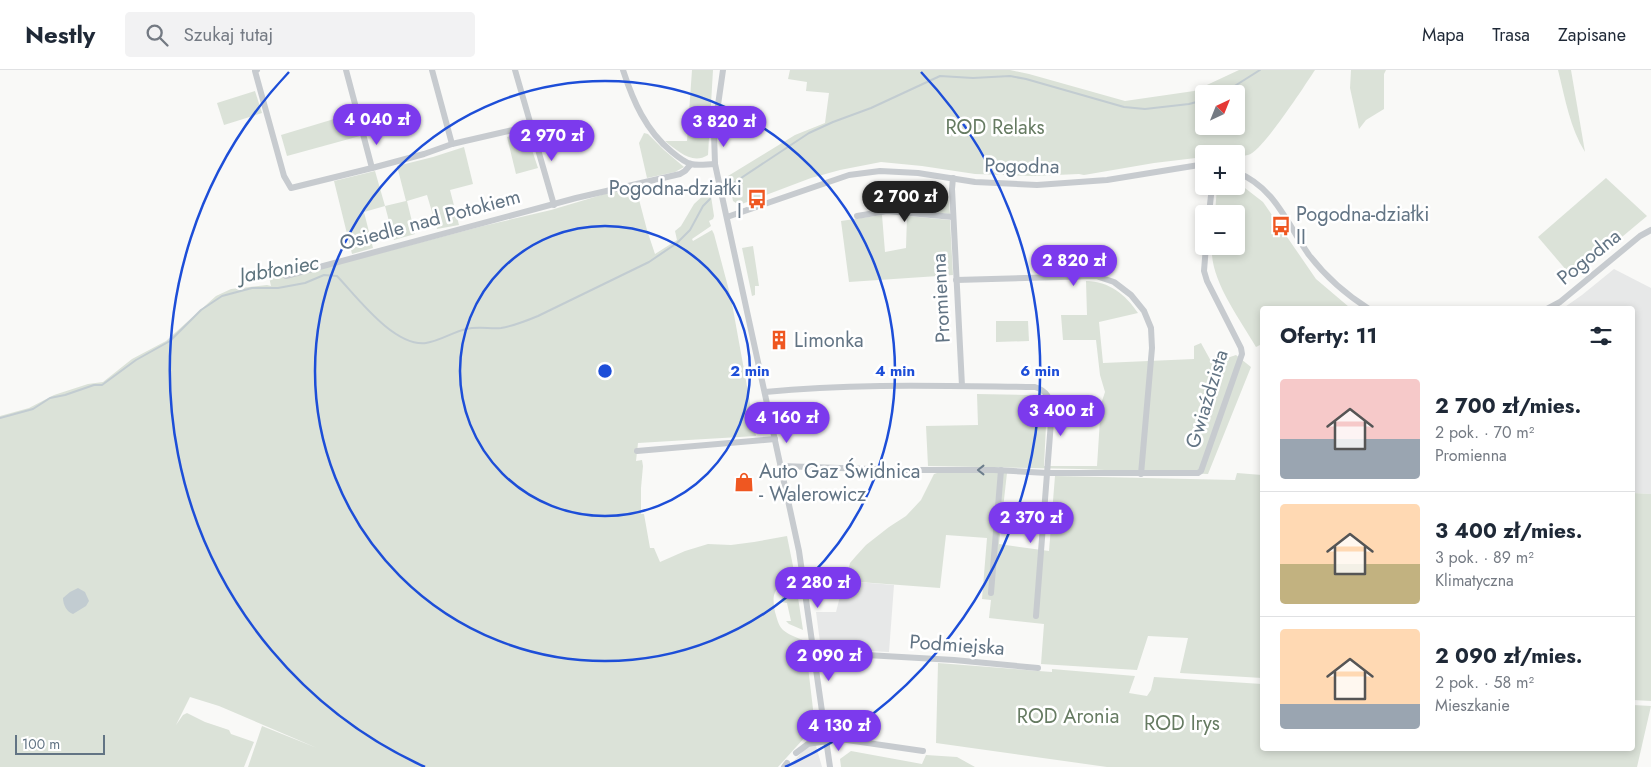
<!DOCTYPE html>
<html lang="pl">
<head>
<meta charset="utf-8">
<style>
	:root { --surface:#fff; --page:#f2f2f3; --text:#1f2937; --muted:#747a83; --line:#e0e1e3; --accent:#7c3aed }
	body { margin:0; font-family:Jost,sans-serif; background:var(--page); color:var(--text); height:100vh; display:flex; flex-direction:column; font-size:19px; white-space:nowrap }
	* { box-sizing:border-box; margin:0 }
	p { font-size:16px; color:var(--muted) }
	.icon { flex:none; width:28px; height:28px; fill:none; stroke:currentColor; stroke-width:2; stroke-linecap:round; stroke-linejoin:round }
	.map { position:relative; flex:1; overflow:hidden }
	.drawer { position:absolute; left:1260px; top:236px; width:375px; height:445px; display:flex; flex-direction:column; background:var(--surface); border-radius:5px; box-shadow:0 2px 8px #0003 }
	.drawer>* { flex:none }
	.needle { width:32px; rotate:43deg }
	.tools { position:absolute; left:1195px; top:15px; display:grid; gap:10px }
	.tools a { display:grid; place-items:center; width:50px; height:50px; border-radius:5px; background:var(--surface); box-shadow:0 2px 8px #0003; font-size:25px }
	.scale { position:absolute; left:15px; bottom:12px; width:90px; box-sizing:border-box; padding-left:5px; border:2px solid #627484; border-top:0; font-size:14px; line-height:18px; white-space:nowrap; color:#627484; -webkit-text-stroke:4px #fff; paint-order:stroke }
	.price { position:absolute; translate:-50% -42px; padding:0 11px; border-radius:18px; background:var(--accent); color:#fff; font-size:16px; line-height:32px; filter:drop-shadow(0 1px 2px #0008) }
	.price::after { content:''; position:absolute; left:50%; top:30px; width:15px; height:11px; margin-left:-8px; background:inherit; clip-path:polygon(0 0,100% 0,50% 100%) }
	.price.on { background:#222; color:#fff }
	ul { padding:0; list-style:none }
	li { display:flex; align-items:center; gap:15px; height:125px; padding:0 20px }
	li+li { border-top:1px solid var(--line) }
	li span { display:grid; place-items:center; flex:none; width:140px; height:100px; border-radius:5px; color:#555 }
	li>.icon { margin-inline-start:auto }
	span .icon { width:60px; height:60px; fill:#fffc; stroke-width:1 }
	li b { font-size:21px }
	h2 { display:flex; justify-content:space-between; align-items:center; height:60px; padding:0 20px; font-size:21px }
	header { display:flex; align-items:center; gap:30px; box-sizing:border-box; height:70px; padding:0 25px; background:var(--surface); border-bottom:1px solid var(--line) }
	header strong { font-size:24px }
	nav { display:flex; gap:28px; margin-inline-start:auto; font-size:18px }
	.search { width:350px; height:45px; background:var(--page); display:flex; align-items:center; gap:12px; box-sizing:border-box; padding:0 18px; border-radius:5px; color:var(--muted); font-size:19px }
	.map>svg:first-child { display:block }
</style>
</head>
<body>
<header>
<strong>Nestly</strong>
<div class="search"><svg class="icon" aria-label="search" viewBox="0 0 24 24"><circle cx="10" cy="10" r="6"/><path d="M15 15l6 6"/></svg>Szukaj tutaj</div>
<nav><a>Mapa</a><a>Trasa</a><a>Zapisane</a></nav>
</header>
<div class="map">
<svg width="1651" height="697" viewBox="0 0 1651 697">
	<rect width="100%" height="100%" fill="#f9f9f7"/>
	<g fill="#e7e8e8">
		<polygon points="1614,199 1651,218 1651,424 1633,423 1632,239 1562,239 1582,225"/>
		<polygon points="844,511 894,515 889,582 827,579 820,572 816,542 836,542"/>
		<polygon points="816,676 822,697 788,697 807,677"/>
	</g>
	<g fill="#dbe2d8" fill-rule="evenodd">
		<path d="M 692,0 L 713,0 L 708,85 C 692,95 678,81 665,71 L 687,71 Z"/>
		<path d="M 790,0 L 1010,0 L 1029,4 L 1125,31 L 1194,21 L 1239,0 L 1315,0 C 1305,15 1262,82 1248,85 C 1245,86 1240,86 1236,86 L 1236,84 L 1204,84 L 1204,87 L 1154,93 L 1084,105 L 1079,104 L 1033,106 L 975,104 L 922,96 L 881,92 L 840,100 L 811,108 L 739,135 L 733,131 L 728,106 L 795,65 L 825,53 L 829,23 L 806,21 L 807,12 L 788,9 ZM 1204,24 L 1236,24 L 1236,56 L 1204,56 Z"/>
		<polygon points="1351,0 1386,0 1384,4 1384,39 1366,50 1359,59 1350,18"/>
		<path d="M 1558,0 L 1571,0 L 1585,82 C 1570,58 1565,28 1558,0 Z"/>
		<polygon points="255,21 262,43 224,55 217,33"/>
		<polygon points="354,43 360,66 287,86 281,65"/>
		<polygon points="526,62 538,98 516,104 507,67"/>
		<polygon points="644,63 648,64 664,80 684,97 675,102 647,108 639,73"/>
		<polygon points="464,77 473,114 450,120 459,155 437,159 427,125 407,131 415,164 394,170 385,136 364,142 373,178 352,184 334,111 375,101 385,136 406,131 397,96 433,87"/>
		<polygon points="1606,108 1647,146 1573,208 1538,167"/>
		<path d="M 645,112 L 636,118 L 647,160 L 655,184 L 677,170 L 675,161 L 681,156 L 694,134 L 708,121 L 711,126 L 714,146 L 713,149 L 709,151 L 711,156 L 692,169 L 693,171 L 712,160 L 714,164 L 731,228 L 756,366 L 638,373 L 636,391 L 642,390 L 643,396 L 641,418 L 641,444 L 644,444 L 650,478 L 654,478 L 660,492 L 685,481 L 708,474 L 731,475 L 754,472 L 787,466 L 796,511 C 775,515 771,522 775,542 C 777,548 778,555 783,560 C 789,565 798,568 805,571 L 815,656 L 778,697 L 248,697 L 262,656 L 317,678 L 219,636 L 190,627 L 176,655 L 183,645 L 187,643 L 205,652 L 229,660 L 231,664 L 254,672 L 244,697 L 0,697 L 0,346 L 29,338 L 54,325 L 88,314 L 103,312 L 132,289 L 166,271 L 216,226 L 231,219 L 267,215 L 271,216 L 269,207 L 284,203 L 286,208 L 483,156 L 551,140 Z"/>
		<path d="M 1236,114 L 1241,115 L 1263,132 L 1316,209 L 1349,237 L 1344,239 L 1262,239 L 1262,274 L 1256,277 C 1240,249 1209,209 1212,176 L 1236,176 L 1236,144 L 1215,144 L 1217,116 L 1236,116 Z"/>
		<polygon points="923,115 942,117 948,123 950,144 922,141"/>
		<polygon points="882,145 885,182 906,178 907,146 950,150 953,205 849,212 841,151"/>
		<polygon points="753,176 759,216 755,216 755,225 752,226 742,178"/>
		<path d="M 1086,211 C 1109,211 1126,225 1138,243 L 1099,252 L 1103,293 L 1194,289 L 1194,276 L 1201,273 L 1212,293 L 1236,285 L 1251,297 L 1208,404 L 1079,399 L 928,396 L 926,356 L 978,355 L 977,324 L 1030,325 L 1047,335 L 1044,396 L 1097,396 L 1101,334 L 1105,322 L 1100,305 L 1096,270 L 1063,270 L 1061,245 L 1087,245 Z"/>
		<polygon points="996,251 1028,251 1029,271 996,272"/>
		<polygon points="937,403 1007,403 999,474 1049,481 1055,406 1235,410 1237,403 1262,405 1262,608 1180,603 1188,568 1148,566 1137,600 1041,594 1044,554 989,548 991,530 982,529 987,468 946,465 940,518 846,511 850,493 856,486 866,475 889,457 906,446 921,430 934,404"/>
		<polygon points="1633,423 1651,424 1651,631 1633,630"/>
		<path d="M 790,520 L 797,521 L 803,560 L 789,554 L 786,551 L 791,551 L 787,533 L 781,532 C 782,525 784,522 790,520 Z"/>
		<polygon points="938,593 1052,602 1052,599 1135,606 1129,623 1147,626 1151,620 1154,607 1262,614 1262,679 1632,679 1633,635 1651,636 1637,697 1107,697 936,673"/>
		<polygon points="851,681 922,694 926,685 957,687 975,697 841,697 840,689"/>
	</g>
	<path fill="#c2ccd1" d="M 78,518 L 85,522 L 89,531 L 86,536 L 73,544 C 67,542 63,535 63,528 L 70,522 Z"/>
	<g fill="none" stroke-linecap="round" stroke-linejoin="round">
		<g stroke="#c2ccd1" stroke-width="2">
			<polyline points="1222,24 1260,0"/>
			<polyline points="726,118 809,63 833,52 871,38 940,6 973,8 1010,6 1026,9 1124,37 1145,39 1189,34 1204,30"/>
			<path d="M 0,348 L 33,339 L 50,328 L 65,325 L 94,315 L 102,315 L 136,290 L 170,271 L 201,240 L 222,226 L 252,218 L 278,218 L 305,213 L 324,205 L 337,206 C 357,227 394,277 426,273 C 440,271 453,262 466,259 C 478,256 490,259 501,258 C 514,256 526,251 538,246 L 649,192 L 677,173 L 690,160 L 703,136 L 710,129"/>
		</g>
		<g stroke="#c7cbcf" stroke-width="6">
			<polyline points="257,0 255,1 284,106 291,118 372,98"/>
			<polyline points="346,0 372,98 424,84 452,74 530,56"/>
			<polyline points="432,0 452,74"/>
			<polyline points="515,0 554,135"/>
			<path d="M 623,0 C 633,31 646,61 672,82 C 678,87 684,92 691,94 C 699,96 707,94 715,94"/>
			<polyline points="723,0 714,63 715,94 799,481 830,697"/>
			<path d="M 1236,102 C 1275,117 1287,154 1309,185 C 1326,207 1345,224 1369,239"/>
			<polyline points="953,108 952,119 962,316"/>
			<polyline points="1209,144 1212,116"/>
			<polyline points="857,146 887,141 953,147"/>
			<polyline points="727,147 849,105 880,101 918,103 975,112 1037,115 1107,110 1199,95 1204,95"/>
			<polyline points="286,206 576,128 680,104 685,101 691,94"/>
			<polyline points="956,210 1096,206 1114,212 1131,225 1144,241 1151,258 1152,278 1141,404"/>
			<polyline points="1547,239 1560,232 1640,166 1651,160"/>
			<path d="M 765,322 C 855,313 945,316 1035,317 C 1047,321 1049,327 1052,339 L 1036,546"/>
			<polyline points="637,381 775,369"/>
			<polyline points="781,396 899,400 994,400 1047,403 1198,403 1201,401 1242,284 1241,278 1207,211 1204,201 1206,176"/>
			<polyline points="991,523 1001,400"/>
			<polyline points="814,582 954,590 1038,598"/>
			<polyline points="796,683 808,674 840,669 923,681"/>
			<polyline points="784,697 787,693"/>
		</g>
	</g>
	<defs><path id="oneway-chevron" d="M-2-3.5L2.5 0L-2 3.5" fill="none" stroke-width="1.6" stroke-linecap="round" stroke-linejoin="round" transform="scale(1.25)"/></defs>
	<use stroke="#6c7d8c" href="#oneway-chevron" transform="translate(981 400) rotate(180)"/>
	<g fill="none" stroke="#1d4ed8" stroke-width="2.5">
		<circle cx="605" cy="301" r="145"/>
		<circle cx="605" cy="301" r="290"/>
		<path d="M425 697A435 435 0 0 1 289 2M921 2A435 435 0 0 1 785 697"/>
	</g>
	<defs>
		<symbol id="bus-bare" viewBox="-9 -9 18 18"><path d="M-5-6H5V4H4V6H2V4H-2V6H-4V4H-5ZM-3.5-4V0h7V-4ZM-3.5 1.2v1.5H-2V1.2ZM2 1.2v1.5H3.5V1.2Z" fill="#ef5721" stroke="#fff" stroke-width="2.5" paint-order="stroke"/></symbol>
		<symbol id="building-bare" viewBox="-9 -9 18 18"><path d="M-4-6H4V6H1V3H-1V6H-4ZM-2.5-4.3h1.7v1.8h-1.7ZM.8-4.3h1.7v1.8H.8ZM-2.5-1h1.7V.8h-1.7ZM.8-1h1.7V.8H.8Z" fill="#ef5721" stroke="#fff" stroke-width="2.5" paint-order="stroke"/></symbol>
		<symbol id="shop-bare" viewBox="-9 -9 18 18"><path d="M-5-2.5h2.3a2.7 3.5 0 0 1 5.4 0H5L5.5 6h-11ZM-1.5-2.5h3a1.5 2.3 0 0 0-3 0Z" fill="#ef5721" stroke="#fff" stroke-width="2.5" paint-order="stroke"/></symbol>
	</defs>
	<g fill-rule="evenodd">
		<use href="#bus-bare" x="743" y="115" width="28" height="28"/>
		<use href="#bus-bare" x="1267" y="142" width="28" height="28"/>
		<use href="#building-bare" x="765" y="256" width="28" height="28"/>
		<use href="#shop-bare" x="730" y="398" width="28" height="28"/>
	</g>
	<g text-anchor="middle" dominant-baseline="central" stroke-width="5" stroke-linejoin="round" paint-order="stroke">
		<g font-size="20" fill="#667b62" stroke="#fff">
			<text x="995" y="57">ROD Relaks</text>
			<text x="1068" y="646">ROD Aronia</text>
			<text x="1182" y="653">ROD Irys</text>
		</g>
		<g font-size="20" fill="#627484" stroke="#fff">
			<text transform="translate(1022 96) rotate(1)">Pogodna</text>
			<text transform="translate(430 150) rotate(-15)">Osiedle nad Potokiem</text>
			<text transform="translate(1589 187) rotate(-39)">Pogodna</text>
			<text transform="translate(941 228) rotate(-93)">Promienna</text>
			<text transform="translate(1207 329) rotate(-73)">Gwiaździsta</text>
			<text transform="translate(957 575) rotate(4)">Podmiejska</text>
		</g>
		<g font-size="20" fill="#627484" stroke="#fff" text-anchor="start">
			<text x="742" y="118" text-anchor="end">Pogodna-działki<tspan x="742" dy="23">I</tspan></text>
			<text x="1296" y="144">Pogodna-działki<tspan x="1296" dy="23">II</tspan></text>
			<text x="794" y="270">Limonka</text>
			<text x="759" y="401">Auto Gaz Świdnica<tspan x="759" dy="23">- Walerowicz</tspan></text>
		</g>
		<g font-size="21" font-style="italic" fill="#5e747e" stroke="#fff">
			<text transform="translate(279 199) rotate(-10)">Jabłoniec</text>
		</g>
	</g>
	<circle cx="605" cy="301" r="8" fill="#1d4ed8" stroke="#fff" stroke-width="2.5"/>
	<g font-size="15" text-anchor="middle" font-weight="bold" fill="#1d4ed8" stroke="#fff" stroke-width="5" stroke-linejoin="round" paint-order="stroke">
		<text x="750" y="306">2 min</text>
		<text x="895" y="306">4 min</text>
		<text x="1040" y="306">6 min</text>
	</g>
</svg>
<div class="tools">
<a><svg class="needle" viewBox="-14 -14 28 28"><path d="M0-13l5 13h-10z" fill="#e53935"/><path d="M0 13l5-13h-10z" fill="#747a83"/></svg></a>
<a>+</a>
<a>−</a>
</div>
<div class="scale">100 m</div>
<b class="price" style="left:377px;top:76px">4 040 zł</b>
<b class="price" style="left:724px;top:78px">3 820 zł</b>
<b class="price" style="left:552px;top:92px">2 970 zł</b>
<b class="price on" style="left:905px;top:153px">2 700 zł</b>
<b class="price" style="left:1074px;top:217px">2 820 zł</b>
<b class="price" style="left:1061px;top:367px">3 400 zł</b>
<b class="price" style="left:787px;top:374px">4 160 zł</b>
<b class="price" style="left:1031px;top:474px">2 370 zł</b>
<b class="price" style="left:818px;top:539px">2 280 zł</b>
<b class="price" style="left:829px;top:612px">2 090 zł</b>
<b class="price" style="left:839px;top:682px">4 130 zł</b>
<section class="drawer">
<h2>Oferty: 11<svg class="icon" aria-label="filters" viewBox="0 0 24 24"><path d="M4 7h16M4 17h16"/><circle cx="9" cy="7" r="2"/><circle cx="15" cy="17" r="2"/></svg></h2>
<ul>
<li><span style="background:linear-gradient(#f6c9c9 60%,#9aa5b1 0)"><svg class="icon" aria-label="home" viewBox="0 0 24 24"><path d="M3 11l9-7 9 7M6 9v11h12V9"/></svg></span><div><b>2 700 zł/mies.</b><p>2 pok. · 70 m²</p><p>Promienna</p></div></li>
<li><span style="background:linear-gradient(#ffd9b3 60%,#c2b280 0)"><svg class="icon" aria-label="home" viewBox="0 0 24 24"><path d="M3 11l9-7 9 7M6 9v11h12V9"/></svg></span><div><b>3 400 zł/mies.</b><p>3 pok. · 89 m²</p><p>Klimatyczna</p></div></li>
<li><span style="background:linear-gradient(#ffd9b3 75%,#9aa5b1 0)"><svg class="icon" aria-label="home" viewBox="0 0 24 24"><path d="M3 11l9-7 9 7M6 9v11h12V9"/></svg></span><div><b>2 090 zł/mies.</b><p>2 pok. · 58 m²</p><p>Mieszkanie</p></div></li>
</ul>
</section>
</div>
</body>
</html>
